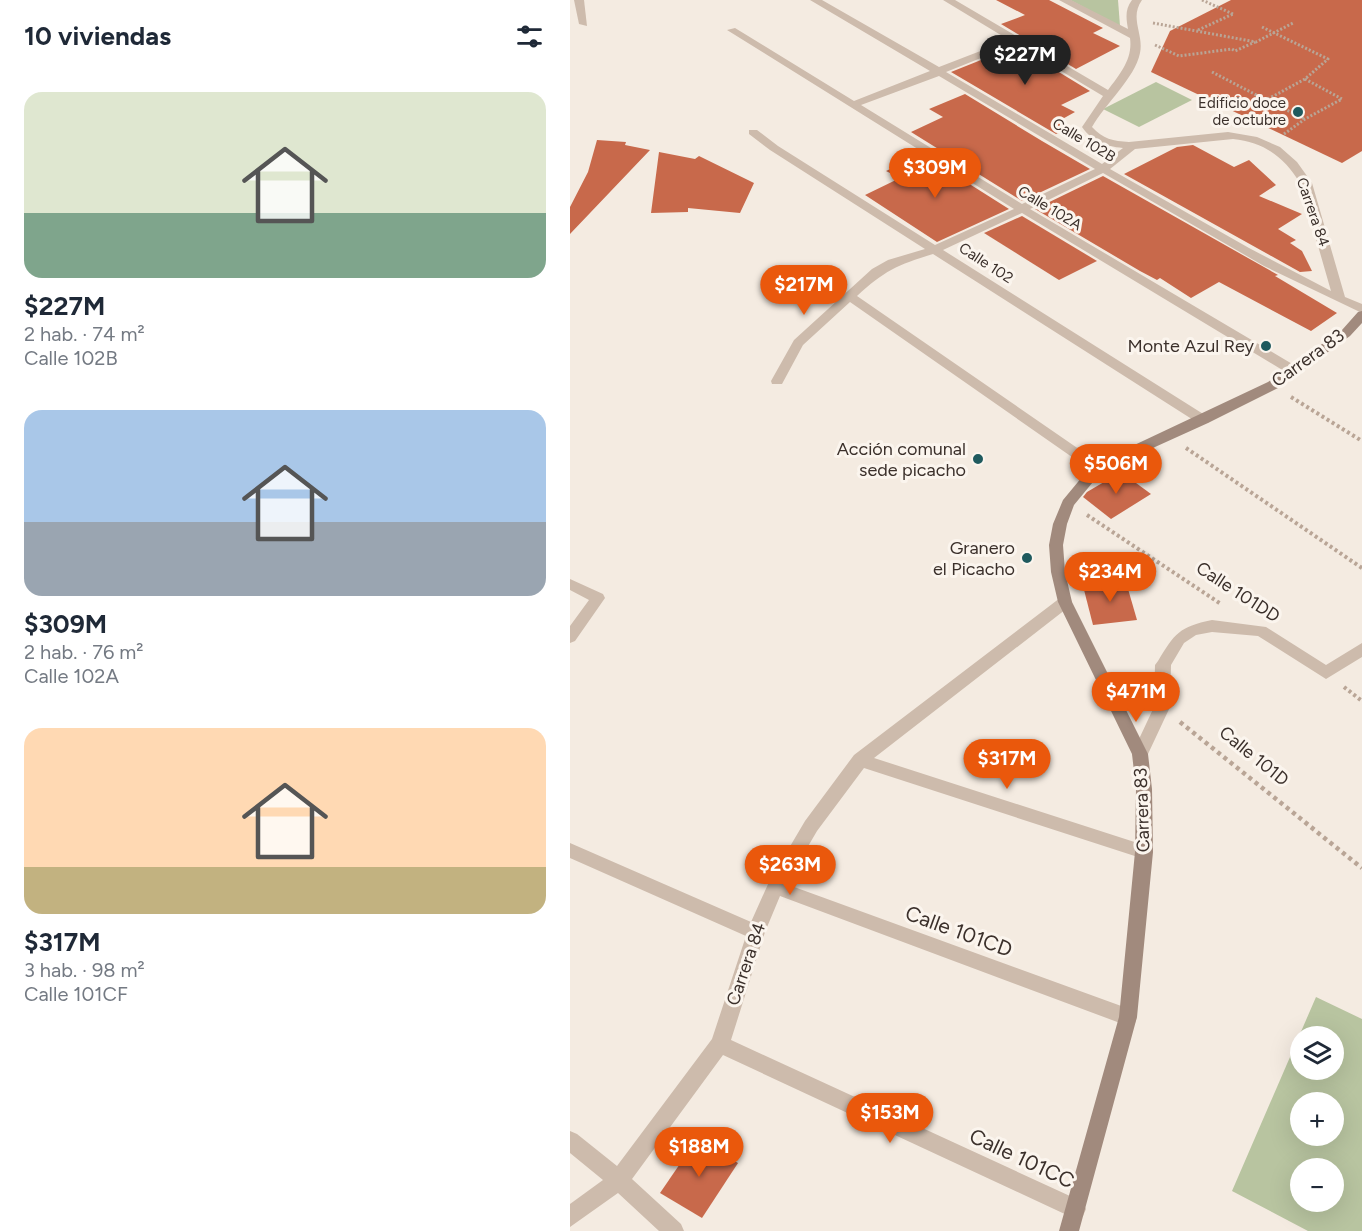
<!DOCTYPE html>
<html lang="es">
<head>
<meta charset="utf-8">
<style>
	:root { --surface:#fff; --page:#f2f2f3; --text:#1f2937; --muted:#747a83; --accent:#ea580c }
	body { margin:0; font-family:Figtree,sans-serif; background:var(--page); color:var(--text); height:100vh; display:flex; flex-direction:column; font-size:22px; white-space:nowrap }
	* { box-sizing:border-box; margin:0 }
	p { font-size:20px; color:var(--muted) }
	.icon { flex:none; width:33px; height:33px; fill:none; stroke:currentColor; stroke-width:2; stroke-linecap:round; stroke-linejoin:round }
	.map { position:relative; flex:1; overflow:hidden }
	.drawer { display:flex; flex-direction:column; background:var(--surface); width:570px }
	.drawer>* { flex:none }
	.buttons { position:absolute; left:720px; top:1026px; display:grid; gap:12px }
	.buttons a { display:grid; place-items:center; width:54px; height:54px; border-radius:50%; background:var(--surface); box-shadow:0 6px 24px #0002; font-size:30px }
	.price { position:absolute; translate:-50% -51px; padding:0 14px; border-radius:21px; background:var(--accent); color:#fff; font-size:20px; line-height:39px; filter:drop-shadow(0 2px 3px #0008) }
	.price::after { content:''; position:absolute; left:50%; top:36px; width:18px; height:14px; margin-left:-9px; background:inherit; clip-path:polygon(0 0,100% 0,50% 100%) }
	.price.active { background:#222; color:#fff }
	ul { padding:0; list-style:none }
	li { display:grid; align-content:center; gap:12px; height:318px; padding:0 24px }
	li span { display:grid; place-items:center; height:186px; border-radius:18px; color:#555 }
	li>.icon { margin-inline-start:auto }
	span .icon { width:108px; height:108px; fill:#fffc; stroke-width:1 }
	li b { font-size:26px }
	h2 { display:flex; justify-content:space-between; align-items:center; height:72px; padding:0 24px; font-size:26px }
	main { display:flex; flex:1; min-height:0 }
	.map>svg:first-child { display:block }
</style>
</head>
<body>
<main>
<section class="drawer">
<h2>10 viviendas<svg class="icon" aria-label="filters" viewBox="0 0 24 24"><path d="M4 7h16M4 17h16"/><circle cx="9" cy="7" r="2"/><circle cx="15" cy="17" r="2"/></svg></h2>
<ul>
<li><span style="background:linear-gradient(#dfe7d0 65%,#7fa58c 0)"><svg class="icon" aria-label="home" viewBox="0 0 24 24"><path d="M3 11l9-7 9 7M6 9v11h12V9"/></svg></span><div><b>$227M</b><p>2 hab. · 74 m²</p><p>Calle 102B</p></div></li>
<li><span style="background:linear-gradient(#a9c7e8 60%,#9aa5b1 0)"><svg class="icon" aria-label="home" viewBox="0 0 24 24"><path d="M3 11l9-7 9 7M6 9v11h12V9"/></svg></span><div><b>$309M</b><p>2 hab. · 76 m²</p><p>Calle 102A</p></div></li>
<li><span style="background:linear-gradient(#ffd9b3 75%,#c2b280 0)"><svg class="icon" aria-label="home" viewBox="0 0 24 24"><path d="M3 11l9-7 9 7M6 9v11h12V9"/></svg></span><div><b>$317M</b><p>3 hab. · 98 m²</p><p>Calle 101CF</p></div></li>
</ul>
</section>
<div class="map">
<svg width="792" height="1231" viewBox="0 0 792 1231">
	<rect width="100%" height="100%" fill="#f4ebe1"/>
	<g fill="#b8c4a0" fill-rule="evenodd">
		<polygon points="500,0 548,0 550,26"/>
		<polygon points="586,82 622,100 569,127 533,109"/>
		<path d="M 746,997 L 792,1019 L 792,1231 L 738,1231 L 662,1191 ZM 730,1036 L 764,1036 L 764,1070 L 730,1070 ZM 730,1102 L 764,1102 L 764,1136 L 730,1136 ZM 730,1168 L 764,1168 L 764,1202 L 730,1202 Z"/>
	</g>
	<g fill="#c8694b">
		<polygon points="426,0 479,0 533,28 523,33 550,46 506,69 431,24 455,15"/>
		<polygon points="661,0 792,0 792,151 772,163 581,72 600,31"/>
		<polygon points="446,46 520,91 491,105 505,112 487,122 497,128 486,134 381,72"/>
		<polygon points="395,94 472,141 520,169 452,201 341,132 373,117 359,109"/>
		<polygon points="27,140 56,142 55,145 80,150 0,234 0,207 18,172"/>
		<polygon points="623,145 664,167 679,160 706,185 689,196 732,214 708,229 726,240 720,243 732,251 742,271 730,272 554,174 607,147"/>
		<polygon points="89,152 125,159 129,156 184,183 170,213 118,208 118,212 81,213"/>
		<polygon points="352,154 439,209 367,242 295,195 330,178 316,171"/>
		<polygon points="533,176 708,275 705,276 767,313 741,331 649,282 621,298 590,278 587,280 570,271 465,209"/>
		<polygon points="452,216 527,261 489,280 414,233"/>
		<polygon points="551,472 581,494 541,519 513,497 517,492"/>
		<polygon points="556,582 567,620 523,625 513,586"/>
		<polygon points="127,1139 168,1163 132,1218 90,1193"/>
	</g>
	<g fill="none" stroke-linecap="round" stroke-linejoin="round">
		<g stroke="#b9a596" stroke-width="3" stroke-dasharray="2 2" stroke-linecap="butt">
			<polyline points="632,0 663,14"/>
			<polyline points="583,23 686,42 723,23"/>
			<polyline points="692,27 758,59 735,79 696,100 735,119"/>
			<polyline points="628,30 663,14"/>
			<polyline points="585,45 609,56 662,49 665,51 685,42"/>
			<polyline points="642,72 696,100"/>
			<polyline points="677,120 687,103 695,100"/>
			<polyline points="714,134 735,119 772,99 735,79"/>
		</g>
		<g stroke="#b9a596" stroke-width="4" stroke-dasharray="3 3" stroke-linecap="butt">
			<polyline points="721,397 792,441"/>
			<polyline points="616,448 792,568"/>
			<polyline points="517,515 651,604"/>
			<polyline points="774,687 792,701"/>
		</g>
		<polyline stroke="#b9a596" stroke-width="4.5" stroke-dasharray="4 4" stroke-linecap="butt" points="610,722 792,868"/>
		<g fill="#cdbbac" fill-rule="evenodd">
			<polygon points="4,0 14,0 17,26 9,24"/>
			<path d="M 240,0 L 252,0 L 369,67 L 439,40 L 373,0 L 385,0 L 538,90 C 550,74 563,59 560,38 L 489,0 L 501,0 L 558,29 C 556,18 555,9 562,0 L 572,0 C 559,18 574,34 570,53 C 565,78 535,104 522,127 C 533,139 543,141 559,142 L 658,132 L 687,137 L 710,147 L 727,162 L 742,183 L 775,297 L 792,304 L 792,313 L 694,266 L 533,173 L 460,209 L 729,368 L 730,371 L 729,374 L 719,374 L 452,213 L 373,250 L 638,417 L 640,420 L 638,423 L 628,423 L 363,254 C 327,265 314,271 287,296 L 532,465 L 534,468 L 532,471 L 522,471 L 280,302 L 233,345 L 212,384 L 202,384 L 201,381 L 224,340 L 302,269 L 318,260 L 355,249 L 200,150 L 179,134 L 179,130 L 187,130 L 208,146 L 365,245 L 444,209 L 157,30 L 165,28 L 284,101 L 360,71 ZM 446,44 L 533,96 L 512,127 C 523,142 534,146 553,148 L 532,164 L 376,72 ZM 369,76 L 525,169 L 452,204 L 291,105 ZM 663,139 C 694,142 714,157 730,183 L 761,291 L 679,248 L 540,169 L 565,149 Z"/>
			<polygon points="0,579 33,594 35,598 5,641 0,643 0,626 19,600 0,590"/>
			<polygon points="495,597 500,598 502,602 500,606 304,758 580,847 583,852 580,857 574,859 294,768 247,831 216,884 565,1011 567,1017 565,1023 558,1026 210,896 195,932 161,1040 513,1202 516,1209 513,1216 506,1219 499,1216 153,1055 62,1179 111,1224 114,1231 89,1231 48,1193 0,1227 0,1204 33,1180 0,1153 0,1131 7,1134 47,1166 142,1039 176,936 0,858 0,843 181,922 199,882 235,821 284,755 490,598"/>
			<path d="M 642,620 L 696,627 L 756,665 L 792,643 L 792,657 L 756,679 L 688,636 L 642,632 L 626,635 L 614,643 L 601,665 L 600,707 L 578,754 L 576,759 L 570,761 L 564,759 L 562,754 L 584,707 L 585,665 L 588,661 C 605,633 609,627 642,620 Z"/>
		</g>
		<polygon fill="#a18a7d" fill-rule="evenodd" points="792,311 792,323 780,336 708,388 638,423 532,471 504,505 497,524 493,545 495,572 502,602 578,754 582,789 583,852 567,1017 509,1231 489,1231 549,1017 565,852 566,789 562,754 488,602 481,572 479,545 483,524 493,500 522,465 698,382 772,330 788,312"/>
	</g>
	<g fill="#1f5a5e" stroke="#fbf5ee" stroke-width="2">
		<circle cx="728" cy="112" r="6"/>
		<circle cx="696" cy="346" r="6"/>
		<circle cx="408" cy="459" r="6"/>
		<circle cx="457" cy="558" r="6"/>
	</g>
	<g text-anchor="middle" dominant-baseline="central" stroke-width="6" stroke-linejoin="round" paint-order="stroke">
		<g font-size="15" fill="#3b302b" stroke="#fbf5ee" text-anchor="end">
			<text x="716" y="103">Edificio doce<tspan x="716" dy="17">de octubre</tspan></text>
		</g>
		<g font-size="15" fill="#3b302b" stroke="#fbf5ee">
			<text transform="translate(514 140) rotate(31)">Calle 102B</text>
			<text transform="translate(480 208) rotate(31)">Calle 102A</text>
			<text transform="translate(743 212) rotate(71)">Carrera 84</text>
			<text transform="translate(416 263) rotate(33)">Calle 102</text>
		</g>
		<g font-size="18" fill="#3b302b" stroke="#fbf5ee" text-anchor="end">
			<text x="684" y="346">Monte Azul Rey</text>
			<text x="396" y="449">Acción comunal<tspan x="396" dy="21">sede picacho</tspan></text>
			<text x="445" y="548">Granero<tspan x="445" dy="21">el Picacho</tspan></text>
		</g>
		<g font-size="18" fill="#3b302b" stroke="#fbf5ee">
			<text transform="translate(738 358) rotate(-36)">Carrera 83</text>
			<text transform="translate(668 592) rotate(33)">Calle 101DD</text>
			<text transform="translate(684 756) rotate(39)">Calle 101D</text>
			<text transform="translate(572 810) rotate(-92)">Carrera 83</text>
			<text transform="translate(176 964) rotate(-71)">Carrera 84</text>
		</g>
		<g font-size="21" fill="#3b302b" stroke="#fbf5ee">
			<text transform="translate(389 931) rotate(20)">Calle 101CD</text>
			<text transform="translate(452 1158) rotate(25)">Calle 101CC</text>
		</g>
	</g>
</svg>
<div class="buttons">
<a><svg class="icon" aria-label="layers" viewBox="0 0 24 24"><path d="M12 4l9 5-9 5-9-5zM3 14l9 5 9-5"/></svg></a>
<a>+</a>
<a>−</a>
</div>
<b class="price active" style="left:455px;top:86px">$227M</b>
<b class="price" style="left:365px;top:199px">$309M</b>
<b class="price" style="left:234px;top:316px">$217M</b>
<b class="price" style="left:546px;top:495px">$506M</b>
<b class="price" style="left:540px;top:603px">$234M</b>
<b class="price" style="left:566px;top:723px">$471M</b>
<b class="price" style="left:437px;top:790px">$317M</b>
<b class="price" style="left:220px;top:896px">$263M</b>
<b class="price" style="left:320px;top:1144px">$153M</b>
<b class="price" style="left:129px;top:1178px">$188M</b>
</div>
</main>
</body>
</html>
